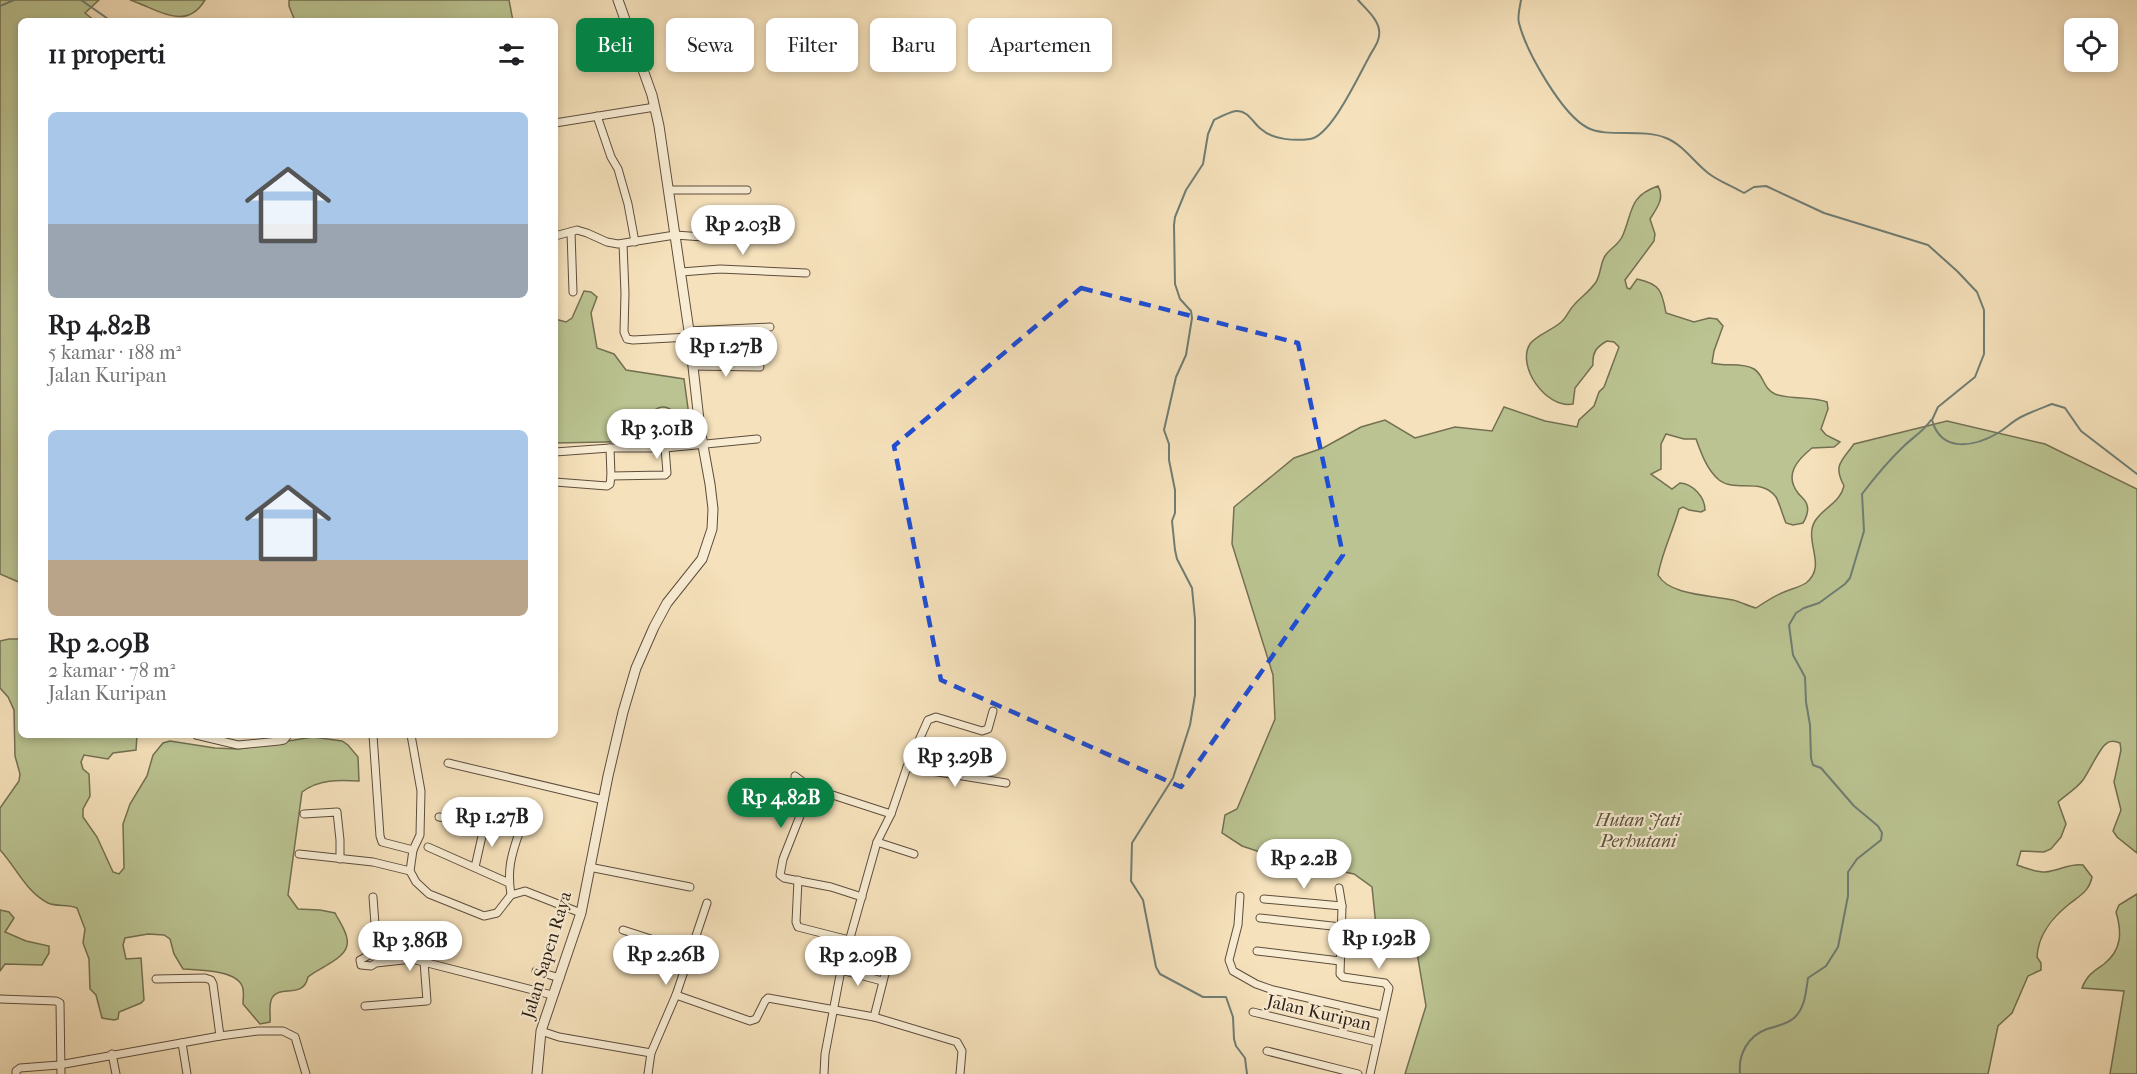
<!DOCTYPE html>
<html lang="id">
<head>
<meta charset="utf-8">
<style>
	:root { --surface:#fff; --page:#f6f6f6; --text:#202124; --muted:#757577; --accent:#0b8043 }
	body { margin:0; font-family:"IM FELL French Canon",serif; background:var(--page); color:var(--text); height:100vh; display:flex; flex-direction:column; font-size:22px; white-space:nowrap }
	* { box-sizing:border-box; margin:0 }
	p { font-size:20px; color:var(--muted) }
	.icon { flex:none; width:33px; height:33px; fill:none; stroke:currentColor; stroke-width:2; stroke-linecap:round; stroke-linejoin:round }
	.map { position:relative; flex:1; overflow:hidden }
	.panel { position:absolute; left:18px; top:18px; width:540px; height:720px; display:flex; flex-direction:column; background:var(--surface); border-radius:9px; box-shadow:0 3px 9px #0003 }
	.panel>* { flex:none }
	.top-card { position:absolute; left:576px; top:18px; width:570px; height:54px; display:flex; gap:12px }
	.tools { position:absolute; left:2064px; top:18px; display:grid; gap:12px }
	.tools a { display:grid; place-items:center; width:54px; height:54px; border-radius:9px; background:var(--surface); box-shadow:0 3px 9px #0003; font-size:30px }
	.price { position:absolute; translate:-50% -51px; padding:0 14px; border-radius:21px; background:#fff; color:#222; font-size:20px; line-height:39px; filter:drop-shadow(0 2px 3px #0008) }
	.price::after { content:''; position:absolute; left:50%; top:36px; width:18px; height:14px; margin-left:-9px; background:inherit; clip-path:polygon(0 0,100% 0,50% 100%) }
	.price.current { background:var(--accent); color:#fff }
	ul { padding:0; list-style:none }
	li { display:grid; align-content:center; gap:12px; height:318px; padding:0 30px }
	li span { display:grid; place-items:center; height:186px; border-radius:9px; color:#555 }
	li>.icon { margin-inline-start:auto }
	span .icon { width:108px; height:108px; fill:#fffc; stroke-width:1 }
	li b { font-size:26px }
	h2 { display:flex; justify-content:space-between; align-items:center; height:72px; padding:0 30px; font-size:26px }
	.tag { padding:0 21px; border-radius:9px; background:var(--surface); box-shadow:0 3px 9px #0003; font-size:21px; line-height:54px }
	.tag.current { background:var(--accent); color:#fff }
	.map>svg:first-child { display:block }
</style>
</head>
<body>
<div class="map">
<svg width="2137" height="1074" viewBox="0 0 2137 1074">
	<rect width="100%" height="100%" fill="#f5e1bb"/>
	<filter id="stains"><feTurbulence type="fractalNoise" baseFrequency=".00333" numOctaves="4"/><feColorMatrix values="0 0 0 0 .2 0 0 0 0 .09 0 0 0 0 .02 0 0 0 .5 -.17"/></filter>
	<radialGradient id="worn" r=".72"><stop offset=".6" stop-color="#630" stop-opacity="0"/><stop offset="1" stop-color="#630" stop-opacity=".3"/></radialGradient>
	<g fill="#bac391" stroke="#737052" stroke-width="1.5">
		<polygon points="0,0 99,0 85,13 95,21 21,21 21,583 0,574"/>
		<path d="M 130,0 L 205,0 C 185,33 156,8 130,0 Z"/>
		<polygon points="289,0 509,0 513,21 295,21 289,6"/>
		<path d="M 1658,186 C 1665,198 1657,208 1650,219 L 1655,234 L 1654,241 L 1625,280 L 1627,288 L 1630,289 L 1637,279 C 1661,284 1662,292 1666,313 L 1694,322 L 1709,318 L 1717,319 L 1723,326 L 1714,351 L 1712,363 C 1725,367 1742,362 1754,369 C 1764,375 1763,389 1775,394 C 1792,400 1811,396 1827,402 L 1828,409 L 1821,429 L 1826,435 L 1840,442 L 1834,447 L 1812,448 C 1797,460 1784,475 1798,493 C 1801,497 1806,500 1807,505 C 1809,511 1806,518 1803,523 L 1793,525 L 1786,523 C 1783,516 1779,502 1776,497 C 1761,477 1736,493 1719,480 C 1707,470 1701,453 1696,439 L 1684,439 L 1666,434 L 1661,444 L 1661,469 L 1651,474 L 1672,489 L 1680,483 C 1693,484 1705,497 1705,510 L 1701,512 L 1689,510 L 1683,507 L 1679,509 C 1673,531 1662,552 1658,575 C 1670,596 1712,595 1733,600 C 1741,602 1748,606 1756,608 C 1765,602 1774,596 1784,592 C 1791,589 1800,587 1806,583 C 1828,566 1803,541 1815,521 C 1824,507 1840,503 1844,486 C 1833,465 1841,462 1854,444 L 1947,421 L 2045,444 L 2137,489 L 2137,853 L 2117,837 L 2113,831 L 2121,810 L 2114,782 L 2121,750 L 2120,743 C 2115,741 2110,740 2106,744 C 2100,747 2089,772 2083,780 C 2077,788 2066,795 2058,802 L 2066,824 L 2061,837 L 2051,849 L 2044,852 L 2021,851 L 2017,865 C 2025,868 2036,872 2045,872 C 2059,871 2069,863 2083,865 L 2092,877 C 2089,892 2079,896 2068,905 C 2051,919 2038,935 2037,957 L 2041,963 L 2041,970 L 2028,976 L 2012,1013 L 1998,1026 L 1988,1074 L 1405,1074 L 1426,1006 L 1413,929 L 1376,926 L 1372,887 L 1354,874 L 1278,858 L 1242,846 L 1222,833 L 1225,815 L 1237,809 L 1275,719 L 1273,675 L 1232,544 L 1234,507 L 1294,458 L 1323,448 L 1361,427 L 1385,420 L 1415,438 L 1455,427 L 1492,431 L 1504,407 L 1545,421 L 1577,427 L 1579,420 L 1594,406 L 1599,392 L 1604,387 L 1619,347 L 1614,342 L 1607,341 C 1596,347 1592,353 1593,365 L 1575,388 L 1573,404 C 1546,409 1516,366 1530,344 C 1535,336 1552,330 1560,323 C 1567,318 1568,311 1574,305 C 1581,297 1590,291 1596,282 C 1601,274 1600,264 1605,256 C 1610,248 1619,245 1623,235 C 1633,211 1629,196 1658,186 Z"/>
		<path d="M 584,291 L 591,292 L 597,297 L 591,313 L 597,348 L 614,354 L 626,370 L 684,379 L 690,423 L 683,422 C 674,411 666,401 653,411 L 655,441 L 555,443 L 555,319 L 566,322 L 572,318 Z"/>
		<path d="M 9,639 L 21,639 L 21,735 L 137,735 L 136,750 L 113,753 L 108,759 L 84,755 L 81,762 L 83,769 L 89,774 L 90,796 L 83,809 L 83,817 L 97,837 L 113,872 L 119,874 L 124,868 L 123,824 L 130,804 L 147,776 L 153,755 L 163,743 L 170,741 L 215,748 L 238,749 L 313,737 L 342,741 L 348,745 L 358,757 L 359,781 C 339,780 319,779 302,792 L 288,895 L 298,909 L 320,910 L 335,913 C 339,921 346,930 347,939 C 351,958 319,967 308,977 C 303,1000 280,984 272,998 C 268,1006 271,1015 270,1022 L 260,1024 L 243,1004 C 243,999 244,994 243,989 C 240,970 199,970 183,969 L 174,954 L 170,939 L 164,935 L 148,934 L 125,938 L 123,945 L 126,959 L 141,958 L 144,1000 L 141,1003 L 119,1012 L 118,1019 L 114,1020 L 102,1018 L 96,995 L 90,989 L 89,959 L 83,943 L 85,929 L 77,908 C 68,904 57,907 48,903 C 26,892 16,867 0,850 L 0,808 L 19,781 L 20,774 L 15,756 L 14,710 L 8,697 L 0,688 L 0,641 Z"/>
		<path d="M 2137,894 L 2137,1074 L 2110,1074 L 2124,991 L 2082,988 C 2087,975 2093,972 2104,964 C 2122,950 2122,932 2116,912 L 2119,905 Z"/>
		<polygon points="0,910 9,912 14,918 5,932 26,941 49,946 49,953 42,965 5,964 0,971"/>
	</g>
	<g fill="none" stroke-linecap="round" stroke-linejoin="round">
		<g stroke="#6f7d73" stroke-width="2">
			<polyline points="81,0 111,21"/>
			<path d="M 1521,0 C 1520,7 1517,16 1519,23 C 1526,51 1562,115 1588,128 C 1607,138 1643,128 1666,138 C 1682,144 1694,162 1708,173 C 1718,181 1732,186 1744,193 L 1754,187 L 1766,186 L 1824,213 L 1928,245 L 1957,271 L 1977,292 L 1984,310 L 1984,354 L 1975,377 L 1938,407 L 1932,420 C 1941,453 1974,447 1998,433 C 2006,428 2013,421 2021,417 C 2031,412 2042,408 2052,404 L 2065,408 L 2081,431 L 2137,474"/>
			<polyline points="0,6 14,0"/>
			<path d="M 1247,1074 L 1245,1058 L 1236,1046 L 1234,1039 L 1233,1017 L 1226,997 L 1203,997 L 1160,974 L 1156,967 L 1143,900 L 1131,881 L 1132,843 L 1173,778 L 1190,725 L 1195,695 L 1195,619 L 1192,588 L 1177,559 L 1175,550 L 1172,521 L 1175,513 L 1175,490 L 1169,460 L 1169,444 L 1164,430 L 1176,377 L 1186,355 L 1192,318 L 1191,311 L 1180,299 L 1175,284 L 1174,225 L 1175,217 L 1186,190 L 1203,164 L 1208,134 L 1214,120 C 1220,117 1229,112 1236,111 C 1248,110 1253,123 1261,129 C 1273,140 1295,141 1310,139 C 1331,136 1358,77 1368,59 C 1372,50 1381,41 1379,30 C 1378,19 1365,8 1358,0"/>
			<path d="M 1740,1074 C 1738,1054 1748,1036 1767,1029 C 1776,1026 1786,1025 1794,1018 C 1805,1008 1806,992 1808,978 L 1826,966 L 1838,947 L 1848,896 L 1848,872 L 1857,859 L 1881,840 L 1882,833 L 1878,826 L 1854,806 L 1821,768 L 1813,765 L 1811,758 L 1810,725 L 1806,702 L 1805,677 L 1793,655 L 1789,625 L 1796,613 L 1804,608 L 1819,603 L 1845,584 L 1850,578 L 1864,531 L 1862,494 C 1875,477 1888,461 1904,446 C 1913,437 1923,432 1931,420"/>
		</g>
		<defs>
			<g id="minor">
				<polyline points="597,116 611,157 618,169 628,204 635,242"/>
				<polyline points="555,123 655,107"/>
				<polyline points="669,190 747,190"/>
				<polyline points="571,232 573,292"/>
				<polyline points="555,236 577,230 587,233 607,242 618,244 675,235 746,240"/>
				<polyline points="623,244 625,293 624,332 627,339 633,340 690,337"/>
				<polyline points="681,272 720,269 806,273"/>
				<polyline points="689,331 770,327"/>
				<polyline points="693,366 760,367"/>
				<polyline points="555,452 610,448 665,448 757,439"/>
				<polyline points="611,476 665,475 667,473 665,448"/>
				<polyline points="555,482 607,486 610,484 611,476 610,448"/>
				<polyline points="196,735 238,745 279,741 284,740 288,735"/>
				<polyline points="373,735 380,836 382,842 413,850"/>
				<polyline points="411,735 421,791 420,835 413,850 410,871 416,882 429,894 484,916 497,913 511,895 525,891 581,913"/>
				<polyline points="448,763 604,800"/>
				<polyline points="907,767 1006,783"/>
				<polyline points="795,776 811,788 891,814"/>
				<polyline points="811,788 783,859 780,875 784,878 831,887 862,897"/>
				<polyline points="304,814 337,812 340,840 340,859"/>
				<path d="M 439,817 L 517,829 L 519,833 C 511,856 507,870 511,895"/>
				<polyline points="877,842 914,854"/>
				<polyline points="428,847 509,883"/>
				<polyline points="299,854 373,862 410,871"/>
				<polyline points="475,867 485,823"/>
				<polyline points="589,867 690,887"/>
				<polyline points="798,880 796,922 798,927 849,940"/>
				<polyline points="1339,888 1342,906 1340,974 1343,977 1385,983 1389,988 1370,1074"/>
				<polyline points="1240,896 1238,925 1229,960 1233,971 1256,984 1273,990 1382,1015"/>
				<polyline points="373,897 377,951 360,960 361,965 371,966 376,963 412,959 552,995"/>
				<polyline points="1264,899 1342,906"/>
				<polyline points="1260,918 1341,927"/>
				<polyline points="623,930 691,952"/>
				<polyline points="1257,951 1340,961"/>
				<polyline points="889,958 874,1017 957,1042 962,1051 960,1074"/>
				<polyline points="841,970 882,981"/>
				<polyline points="536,971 560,978"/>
				<polyline points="156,979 205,978 211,980 213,984 220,1036"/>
				<polyline points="676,995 750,1021 756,1019 765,1001 768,998 874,1017"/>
				<polyline points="0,999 56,1001 60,1003 61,1074"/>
				<polyline points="365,1006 427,1001 424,962"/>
				<polyline points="1253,1012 1377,1042"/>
				<polyline points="541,1031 559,1037 651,1053"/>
				<polyline points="182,1043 187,1074"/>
				<polyline points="1267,1051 1358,1074"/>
				<polyline points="112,1054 116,1074"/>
				<polyline points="16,1074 16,1071 20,1068 59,1065 220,1036 258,1031 283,1031 295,1037 306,1074"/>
				<polyline points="648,1074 651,1053 676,995 707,903"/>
				<polyline points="824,1074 825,1054 841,970 877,842 891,814 907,767 928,720 936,717 982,731 988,729 993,711"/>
			</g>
			<polyline id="tertiary" points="537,1074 541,1031 581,913 608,776 623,712 636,668 654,627 667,603 702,559 712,529 713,509 710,484 700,429 689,331 659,126 652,95 618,0"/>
		</defs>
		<use href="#minor" stroke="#5e4d3d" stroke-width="9"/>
		<use href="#tertiary" stroke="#5e4d3d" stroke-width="11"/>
		<use href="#minor" stroke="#f8ecd3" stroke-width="7"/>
		<use href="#tertiary" stroke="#f8ecd3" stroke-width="9"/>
	</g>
	<path fill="none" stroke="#1d4ed8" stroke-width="4.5" stroke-dasharray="12 8" stroke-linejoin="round" d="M 1081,288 L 1298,343 L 1343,555 L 1181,787 L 941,680 L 894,446 Z"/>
	<g text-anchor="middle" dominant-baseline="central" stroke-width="4.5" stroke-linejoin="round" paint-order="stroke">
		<g font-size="18" font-style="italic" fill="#574e39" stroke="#f8ecd3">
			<text x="1638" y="820">Hutan Jati<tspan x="1638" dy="21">Perhutani</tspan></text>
		</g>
		<g font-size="18" fill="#2c1c13" stroke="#f8ecd3">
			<text transform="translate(547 955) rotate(-73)">Jalan Sapen Raya</text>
			<text transform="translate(1319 1013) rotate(13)">Jalan Kuripan</text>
		</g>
	</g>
	<rect width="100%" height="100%" filter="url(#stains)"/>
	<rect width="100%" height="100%" fill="url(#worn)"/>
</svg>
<div class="tools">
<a><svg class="icon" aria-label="locate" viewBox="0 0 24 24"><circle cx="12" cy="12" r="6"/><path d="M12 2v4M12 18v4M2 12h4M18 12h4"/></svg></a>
</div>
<b class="price" style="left:743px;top:256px">Rp 2.03B</b>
<b class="price" style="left:726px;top:378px">Rp 1.27B</b>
<b class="price" style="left:657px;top:460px">Rp 3.01B</b>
<b class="price" style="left:955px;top:788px">Rp 3.29B</b>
<b class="price current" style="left:781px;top:829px">Rp 4.82B</b>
<b class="price" style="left:492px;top:848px">Rp 1.27B</b>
<b class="price" style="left:1304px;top:890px">Rp 2.2B</b>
<b class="price" style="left:1379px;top:970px">Rp 1.92B</b>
<b class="price" style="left:410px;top:972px">Rp 3.86B</b>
<b class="price" style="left:666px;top:986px">Rp 2.26B</b>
<b class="price" style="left:858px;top:987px">Rp 2.09B</b>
<div class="top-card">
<a class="tag current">Beli</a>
<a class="tag">Sewa</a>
<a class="tag">Filter</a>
<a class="tag">Baru</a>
<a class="tag">Apartemen</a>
</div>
<section class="panel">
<h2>11 properti<svg class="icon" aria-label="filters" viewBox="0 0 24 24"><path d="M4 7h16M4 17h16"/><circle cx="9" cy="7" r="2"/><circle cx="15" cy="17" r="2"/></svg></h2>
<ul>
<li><span style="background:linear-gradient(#a9c7e8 60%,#9aa5b1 0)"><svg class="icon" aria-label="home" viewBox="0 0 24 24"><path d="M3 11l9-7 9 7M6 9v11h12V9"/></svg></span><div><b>Rp 4.82B</b><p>5 kamar · 188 m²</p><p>Jalan Kuripan</p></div></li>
<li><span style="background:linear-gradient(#a9c7e8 70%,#b9a48a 0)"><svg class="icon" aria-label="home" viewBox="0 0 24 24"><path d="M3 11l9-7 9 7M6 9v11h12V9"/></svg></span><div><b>Rp 2.09B</b><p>2 kamar · 78 m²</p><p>Jalan Kuripan</p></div></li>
</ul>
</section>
</div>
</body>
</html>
